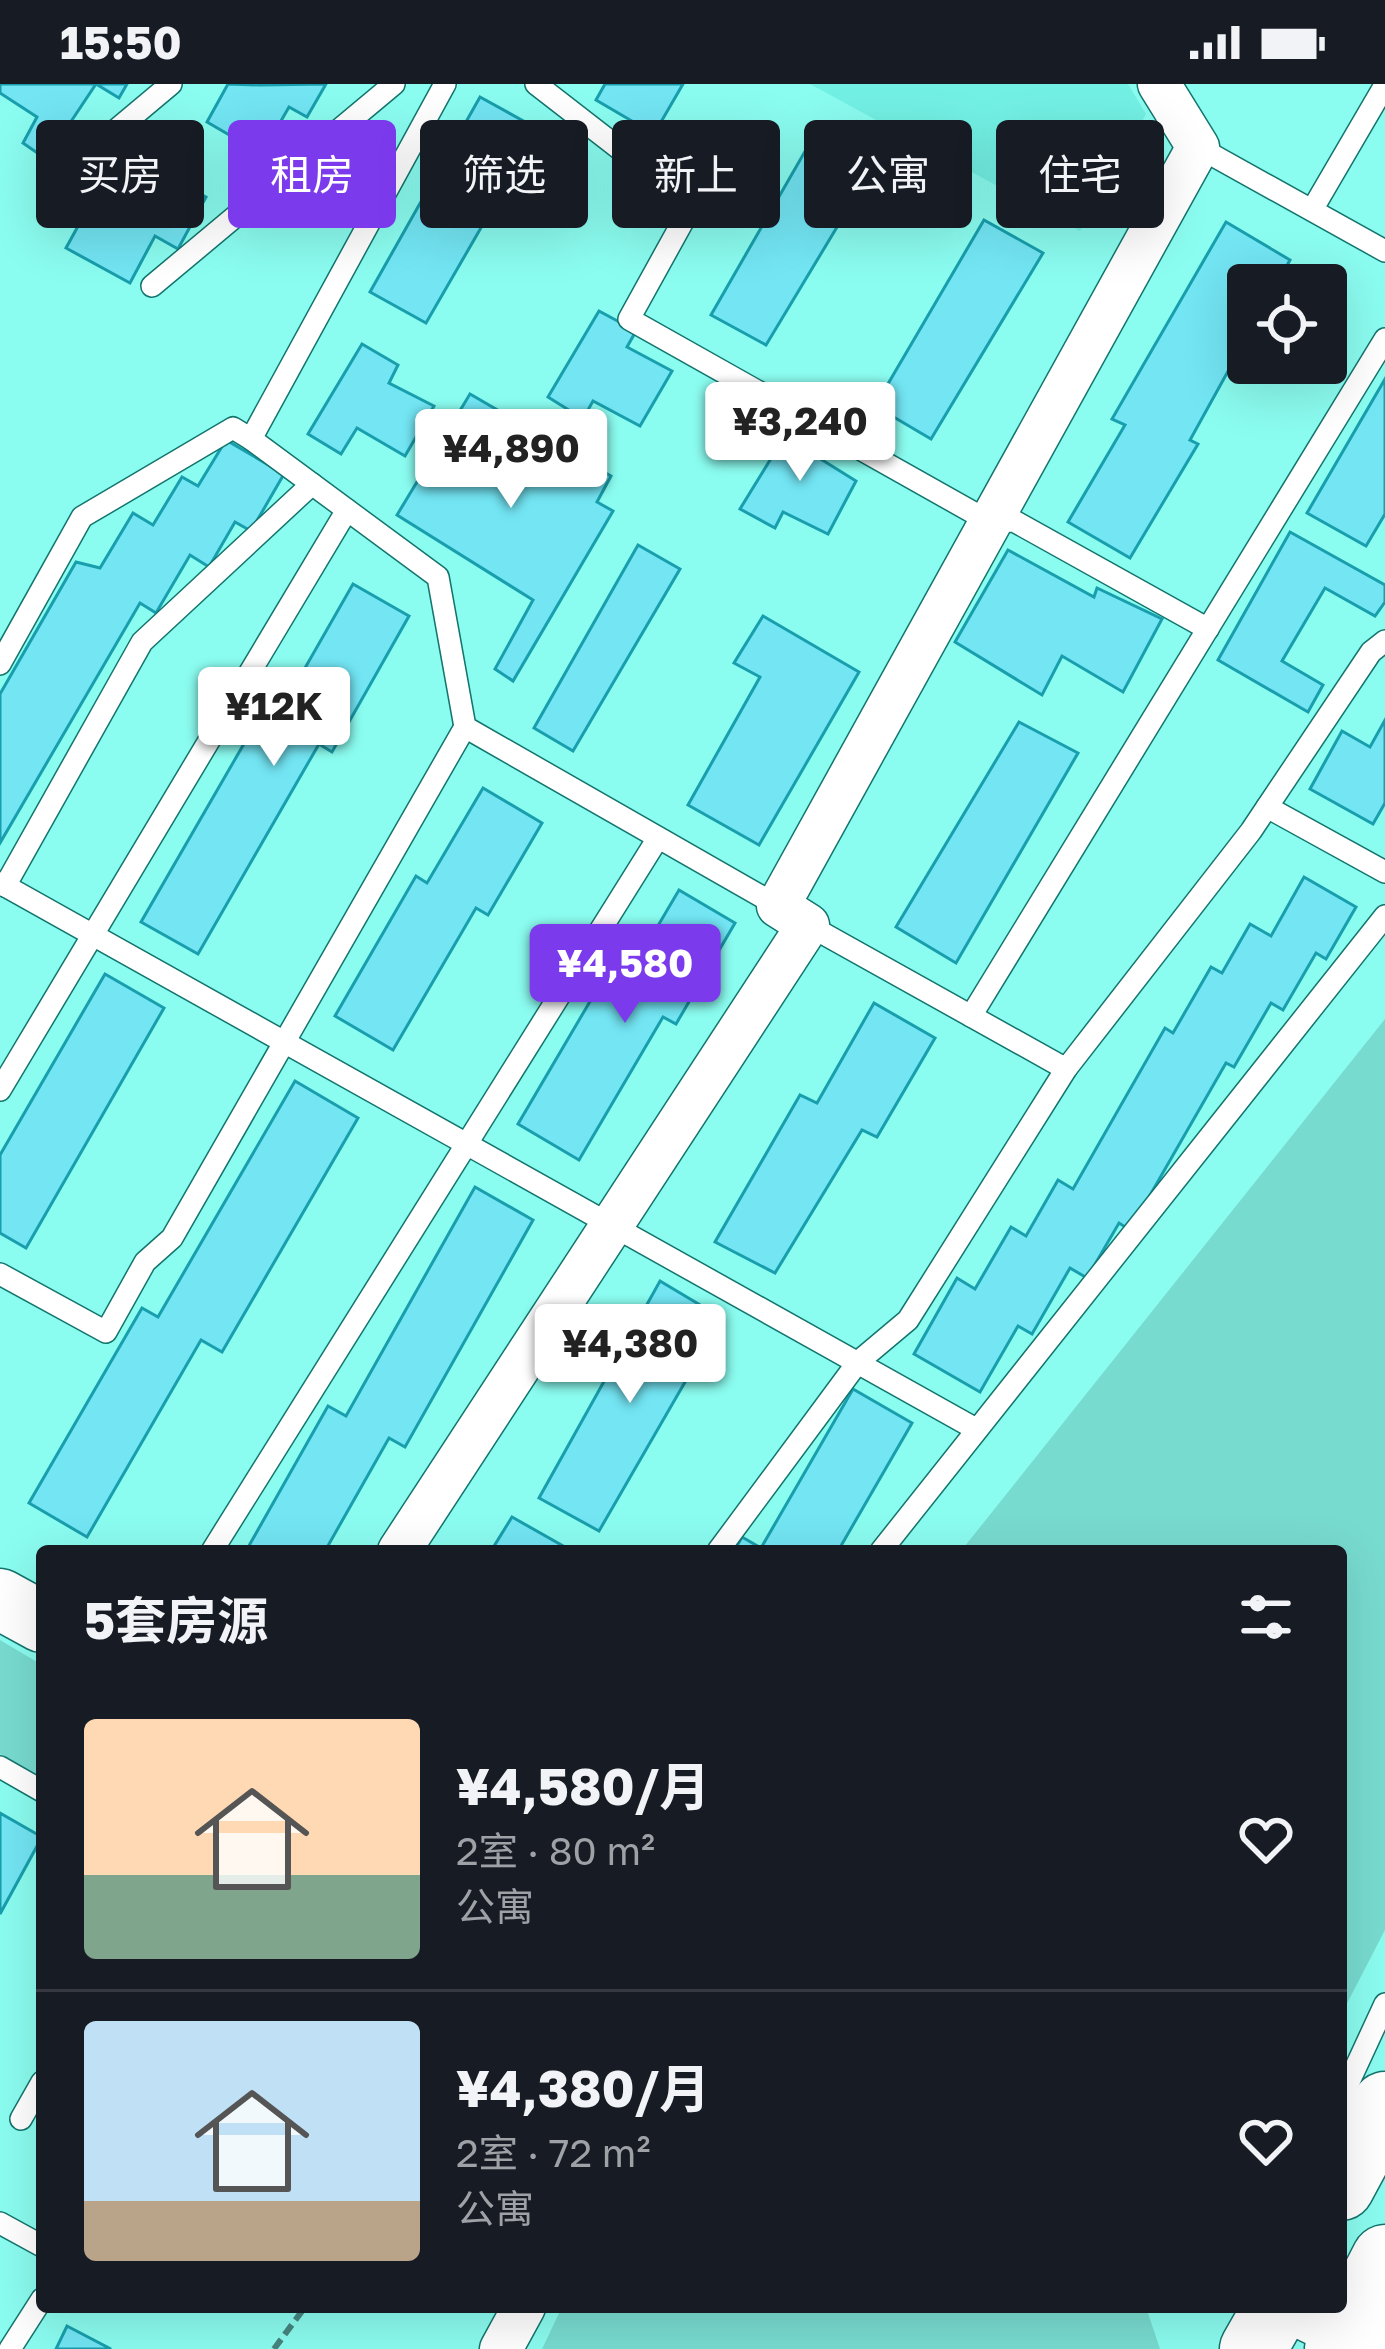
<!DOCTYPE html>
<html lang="zh">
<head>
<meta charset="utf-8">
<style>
	:root { --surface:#171b24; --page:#242831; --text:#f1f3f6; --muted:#9ea1a6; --line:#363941; --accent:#7c3aed }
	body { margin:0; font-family:"Golos Text","Noto Sans SC",sans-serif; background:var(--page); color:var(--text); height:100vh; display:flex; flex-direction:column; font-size:45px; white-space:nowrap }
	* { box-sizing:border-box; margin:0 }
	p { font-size:39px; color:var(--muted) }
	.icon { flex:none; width:66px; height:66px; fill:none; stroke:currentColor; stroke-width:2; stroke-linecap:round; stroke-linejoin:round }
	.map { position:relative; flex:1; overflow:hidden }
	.details { position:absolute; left:36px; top:1461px; width:1311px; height:768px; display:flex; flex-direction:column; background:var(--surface); border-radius:12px; box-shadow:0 12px 48px #0002 }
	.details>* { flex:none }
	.guide { position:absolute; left:36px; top:36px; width:1314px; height:108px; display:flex; gap:24px }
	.controls { position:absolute; left:1227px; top:180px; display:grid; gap:24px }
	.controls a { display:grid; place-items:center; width:120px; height:120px; border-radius:12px; background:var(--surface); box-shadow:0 12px 48px #0002; font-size:60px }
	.price { position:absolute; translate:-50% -102px; padding:0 27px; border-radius:12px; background:#fff; color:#222; font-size:39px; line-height:78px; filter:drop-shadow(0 3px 6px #0008) }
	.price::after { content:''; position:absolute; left:50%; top:72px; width:36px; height:27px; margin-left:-18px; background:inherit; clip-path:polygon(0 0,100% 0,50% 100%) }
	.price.active { background:var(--accent); color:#fff }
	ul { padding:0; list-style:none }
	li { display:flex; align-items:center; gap:36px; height:300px; padding:0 48px }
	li+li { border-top:3px solid var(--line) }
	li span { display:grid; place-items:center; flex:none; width:336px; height:240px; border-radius:12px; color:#555 }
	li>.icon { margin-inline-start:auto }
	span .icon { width:144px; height:144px; fill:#fffc; stroke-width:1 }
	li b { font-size:51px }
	h2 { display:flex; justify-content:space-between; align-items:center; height:144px; padding:0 48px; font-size:51px }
	.tag { padding:0 42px; border-radius:12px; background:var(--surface); box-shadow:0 12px 48px #0002; font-size:42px; line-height:108px }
	.tag.active { background:var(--accent); color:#fff }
	.status { display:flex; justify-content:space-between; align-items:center; height:84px; padding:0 60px; background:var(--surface); direction:ltr }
	.status svg { height:33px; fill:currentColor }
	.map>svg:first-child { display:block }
</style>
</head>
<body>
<div class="status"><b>15:50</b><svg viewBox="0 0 49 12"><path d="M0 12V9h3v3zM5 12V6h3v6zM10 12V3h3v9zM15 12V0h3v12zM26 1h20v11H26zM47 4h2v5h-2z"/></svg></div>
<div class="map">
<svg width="1385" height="2265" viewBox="0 0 1385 2265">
	<rect width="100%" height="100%" fill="#8bfcf0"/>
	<polygon fill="#73f0e4" points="810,0 1128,0 1146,30 1080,147"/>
	<g fill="#78dbd0">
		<polygon points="1385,935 1385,1846 1341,1931 1341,1467 961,1467"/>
		<polygon points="0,1556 42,1581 42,1694 0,1670"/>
		<polygon points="562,2223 1146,2223 1160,2265 542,2265"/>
	</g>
	<g fill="#73e5f3" stroke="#189eac" stroke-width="3">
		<polygon points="0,0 127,0 119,14 96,0 46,75 23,59 37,33 0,9"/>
		<polygon points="228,0 260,1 326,0 307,33 289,23 262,70 207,38"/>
		<polygon points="605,0 683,0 654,50 596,16"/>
		<polygon points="480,13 538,45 426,239 370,208"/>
		<polygon points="819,43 878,75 766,261 711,231"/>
		<polygon points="148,81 206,113 178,165 155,152 130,199 66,164 93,115 121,130"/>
		<polygon points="984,136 1043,169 931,355 875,322"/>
		<polygon points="1226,138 1290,176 1276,201 1248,201 1248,251 1190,356 1198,360 1130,474 1068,438 1125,341 1112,335"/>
		<polygon points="599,227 636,247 627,263 672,287 640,342 593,317 583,335 548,313"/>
		<polygon points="362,260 398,281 389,299 434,322 405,372 357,344 341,370 308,350"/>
		<polygon points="1385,295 1385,430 1366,462 1307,429"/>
		<polygon points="470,310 611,392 597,418 613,427 513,597 495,585 533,516 397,431"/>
		<polygon points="794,337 827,356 819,374 856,397 828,450 783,428 775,444 740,425"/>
		<polygon points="226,356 284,390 251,447 235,438 209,483 190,471 156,529 140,519 0,759 0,610 76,478 100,484 133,429 153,441 182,393 198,402"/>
		<polygon points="1290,448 1385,501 1385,518 1375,532 1325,504 1282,577 1323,601 1308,628 1218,576"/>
		<polygon points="638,461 680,485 573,667 534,644"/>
		<polygon points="1008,466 1094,513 1097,504 1162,535 1123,608 1062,572 1042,611 955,558"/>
		<polygon points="353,500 409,532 332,668 319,660 198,870 141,838 260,632 273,640"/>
		<polygon points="763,532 859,588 759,761 688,721 760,593 734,579"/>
		<polygon points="1385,636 1385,719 1373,740 1310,705 1342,647 1370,663"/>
		<polygon points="1019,638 1078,669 956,879 896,843"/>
		<polygon points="483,704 542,739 488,831 476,824 393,966 335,932 416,792 427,799"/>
		<polygon points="1304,793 1356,823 1326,875 1316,869 1283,926 1271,919 1234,983 1226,979 1130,1146 1119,1139 1087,1194 1070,1184 1032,1250 1018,1242 980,1308 914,1270 957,1194 975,1205 1011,1143 1026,1152 1058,1096 1073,1105 1165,944 1173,949 1211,883 1222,889 1250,840 1271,852"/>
		<polygon points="679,806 735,839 676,940 663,933 579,1076 518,1040 602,897 619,908"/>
		<polygon points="105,890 164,924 26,1164 0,1149 0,1071"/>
		<polygon points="874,919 935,954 877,1053 862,1046 775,1189 715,1158 800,1011 817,1019"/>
		<polygon points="295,997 358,1034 222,1268 201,1256 87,1453 29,1419 142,1224 158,1233"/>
		<polygon points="475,1103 533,1136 405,1363 389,1354 325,1467 246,1467 328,1322 346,1332"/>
		<polygon points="660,1197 722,1234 599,1447 539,1414"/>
		<polygon points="853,1305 912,1339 838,1467 734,1467 742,1453 761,1464"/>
		<polygon points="512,1433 572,1467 491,1467"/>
		<polygon points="0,1729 42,1753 0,1830"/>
		<polygon points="67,2242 111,2265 56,2265"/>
	</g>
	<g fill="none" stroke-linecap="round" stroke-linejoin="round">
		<defs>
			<g id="lane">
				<polyline points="445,0 251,355 438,493 465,643 778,822"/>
				<polyline points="536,0 692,121 629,235 990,438 1014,437 1208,545"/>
				<polyline points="1198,63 1385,167"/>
				<polyline points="60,93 171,0"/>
				<polyline points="1312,126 1385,1"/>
				<polyline points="152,202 394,0"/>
				<polyline points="0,580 82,433 233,344 251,355"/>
				<polyline points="1267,723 1385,788"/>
				<polyline points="0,799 974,1344"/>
				<polyline points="5,802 142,558 312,400"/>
				<polyline points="808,841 1066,985"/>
				<polyline points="971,932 1385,255"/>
				<polyline points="0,1006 347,426"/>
				<polyline points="0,1190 106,1248 145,1178 172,1154 465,643"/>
				<polyline points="212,1467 658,754"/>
				<polyline points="718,1467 858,1278 908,1236 1066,985 1251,747 1371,568 1385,557"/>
				<polyline points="881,1467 1385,832"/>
				<polyline points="0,1683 42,1707"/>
				<polyline points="1341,2015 1385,1920"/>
				<polyline points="21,2035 42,1998"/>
				<polyline points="0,2139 42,2162"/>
				<polyline points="10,2265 42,2215"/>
			</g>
			<g id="street">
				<polyline points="399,1467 808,841 778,822 1198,63 1159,0"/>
				<polyline points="501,2265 524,2223"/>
			</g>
			<g id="secondary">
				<polyline points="0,1515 42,1538"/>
				<polyline points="1300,2223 1385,2264"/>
			</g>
			<g id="primary">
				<polyline points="1341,2103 1385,2021"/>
				<polyline points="1253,2265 1277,2223"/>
				<polyline points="1338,2265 1385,2174"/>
			</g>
		</defs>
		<use href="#lane" stroke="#13756d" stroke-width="24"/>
		<use href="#street" stroke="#13756d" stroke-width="45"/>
		<use href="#secondary" stroke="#13756d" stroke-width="63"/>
		<use href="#primary" stroke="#13756d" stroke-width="69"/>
		<polyline stroke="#45867f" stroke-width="6" stroke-dasharray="12 6" stroke-linecap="butt" points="274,2265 305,2223"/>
		<use href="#lane" stroke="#fff" stroke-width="21"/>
		<use href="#street" stroke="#fff" stroke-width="42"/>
		<use href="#secondary" stroke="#fff" stroke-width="60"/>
		<use href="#primary" stroke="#fff" stroke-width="66"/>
	</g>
</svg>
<div class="controls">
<a><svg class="icon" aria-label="locate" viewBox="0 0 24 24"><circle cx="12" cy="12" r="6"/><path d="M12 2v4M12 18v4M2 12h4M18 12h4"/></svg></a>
</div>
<b class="price" style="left:800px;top:400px">¥3,240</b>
<b class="price" style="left:511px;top:427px">¥4,890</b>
<b class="price" style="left:274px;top:685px">¥12K</b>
<b class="price active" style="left:625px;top:942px">¥4,580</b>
<b class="price" style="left:630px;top:1322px">¥4,380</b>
<div class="guide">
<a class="tag">买房</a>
<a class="tag active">租房</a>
<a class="tag">筛选</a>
<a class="tag">新上</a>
<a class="tag">公寓</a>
<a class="tag">住宅</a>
</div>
<section class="details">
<h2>5套房源<svg class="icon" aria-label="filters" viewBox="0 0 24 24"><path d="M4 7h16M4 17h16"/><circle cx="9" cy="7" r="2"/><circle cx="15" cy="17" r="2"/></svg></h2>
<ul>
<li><span style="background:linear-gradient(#ffd9b3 65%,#7fa58c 0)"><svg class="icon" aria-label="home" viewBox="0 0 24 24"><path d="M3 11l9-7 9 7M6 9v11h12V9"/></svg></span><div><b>¥4,580/月</b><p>2室 · 80 m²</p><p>公寓</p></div><svg class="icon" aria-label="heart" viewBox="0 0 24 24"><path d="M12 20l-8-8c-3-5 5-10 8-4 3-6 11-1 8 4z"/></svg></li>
<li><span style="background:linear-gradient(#bfe0f5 75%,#b9a48a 0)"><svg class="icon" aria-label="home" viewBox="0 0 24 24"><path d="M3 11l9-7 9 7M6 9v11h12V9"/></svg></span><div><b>¥4,380/月</b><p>2室 · 72 m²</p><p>公寓</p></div><svg class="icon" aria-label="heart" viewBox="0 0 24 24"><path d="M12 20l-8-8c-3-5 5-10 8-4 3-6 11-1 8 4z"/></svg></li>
</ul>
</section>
</div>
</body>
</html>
